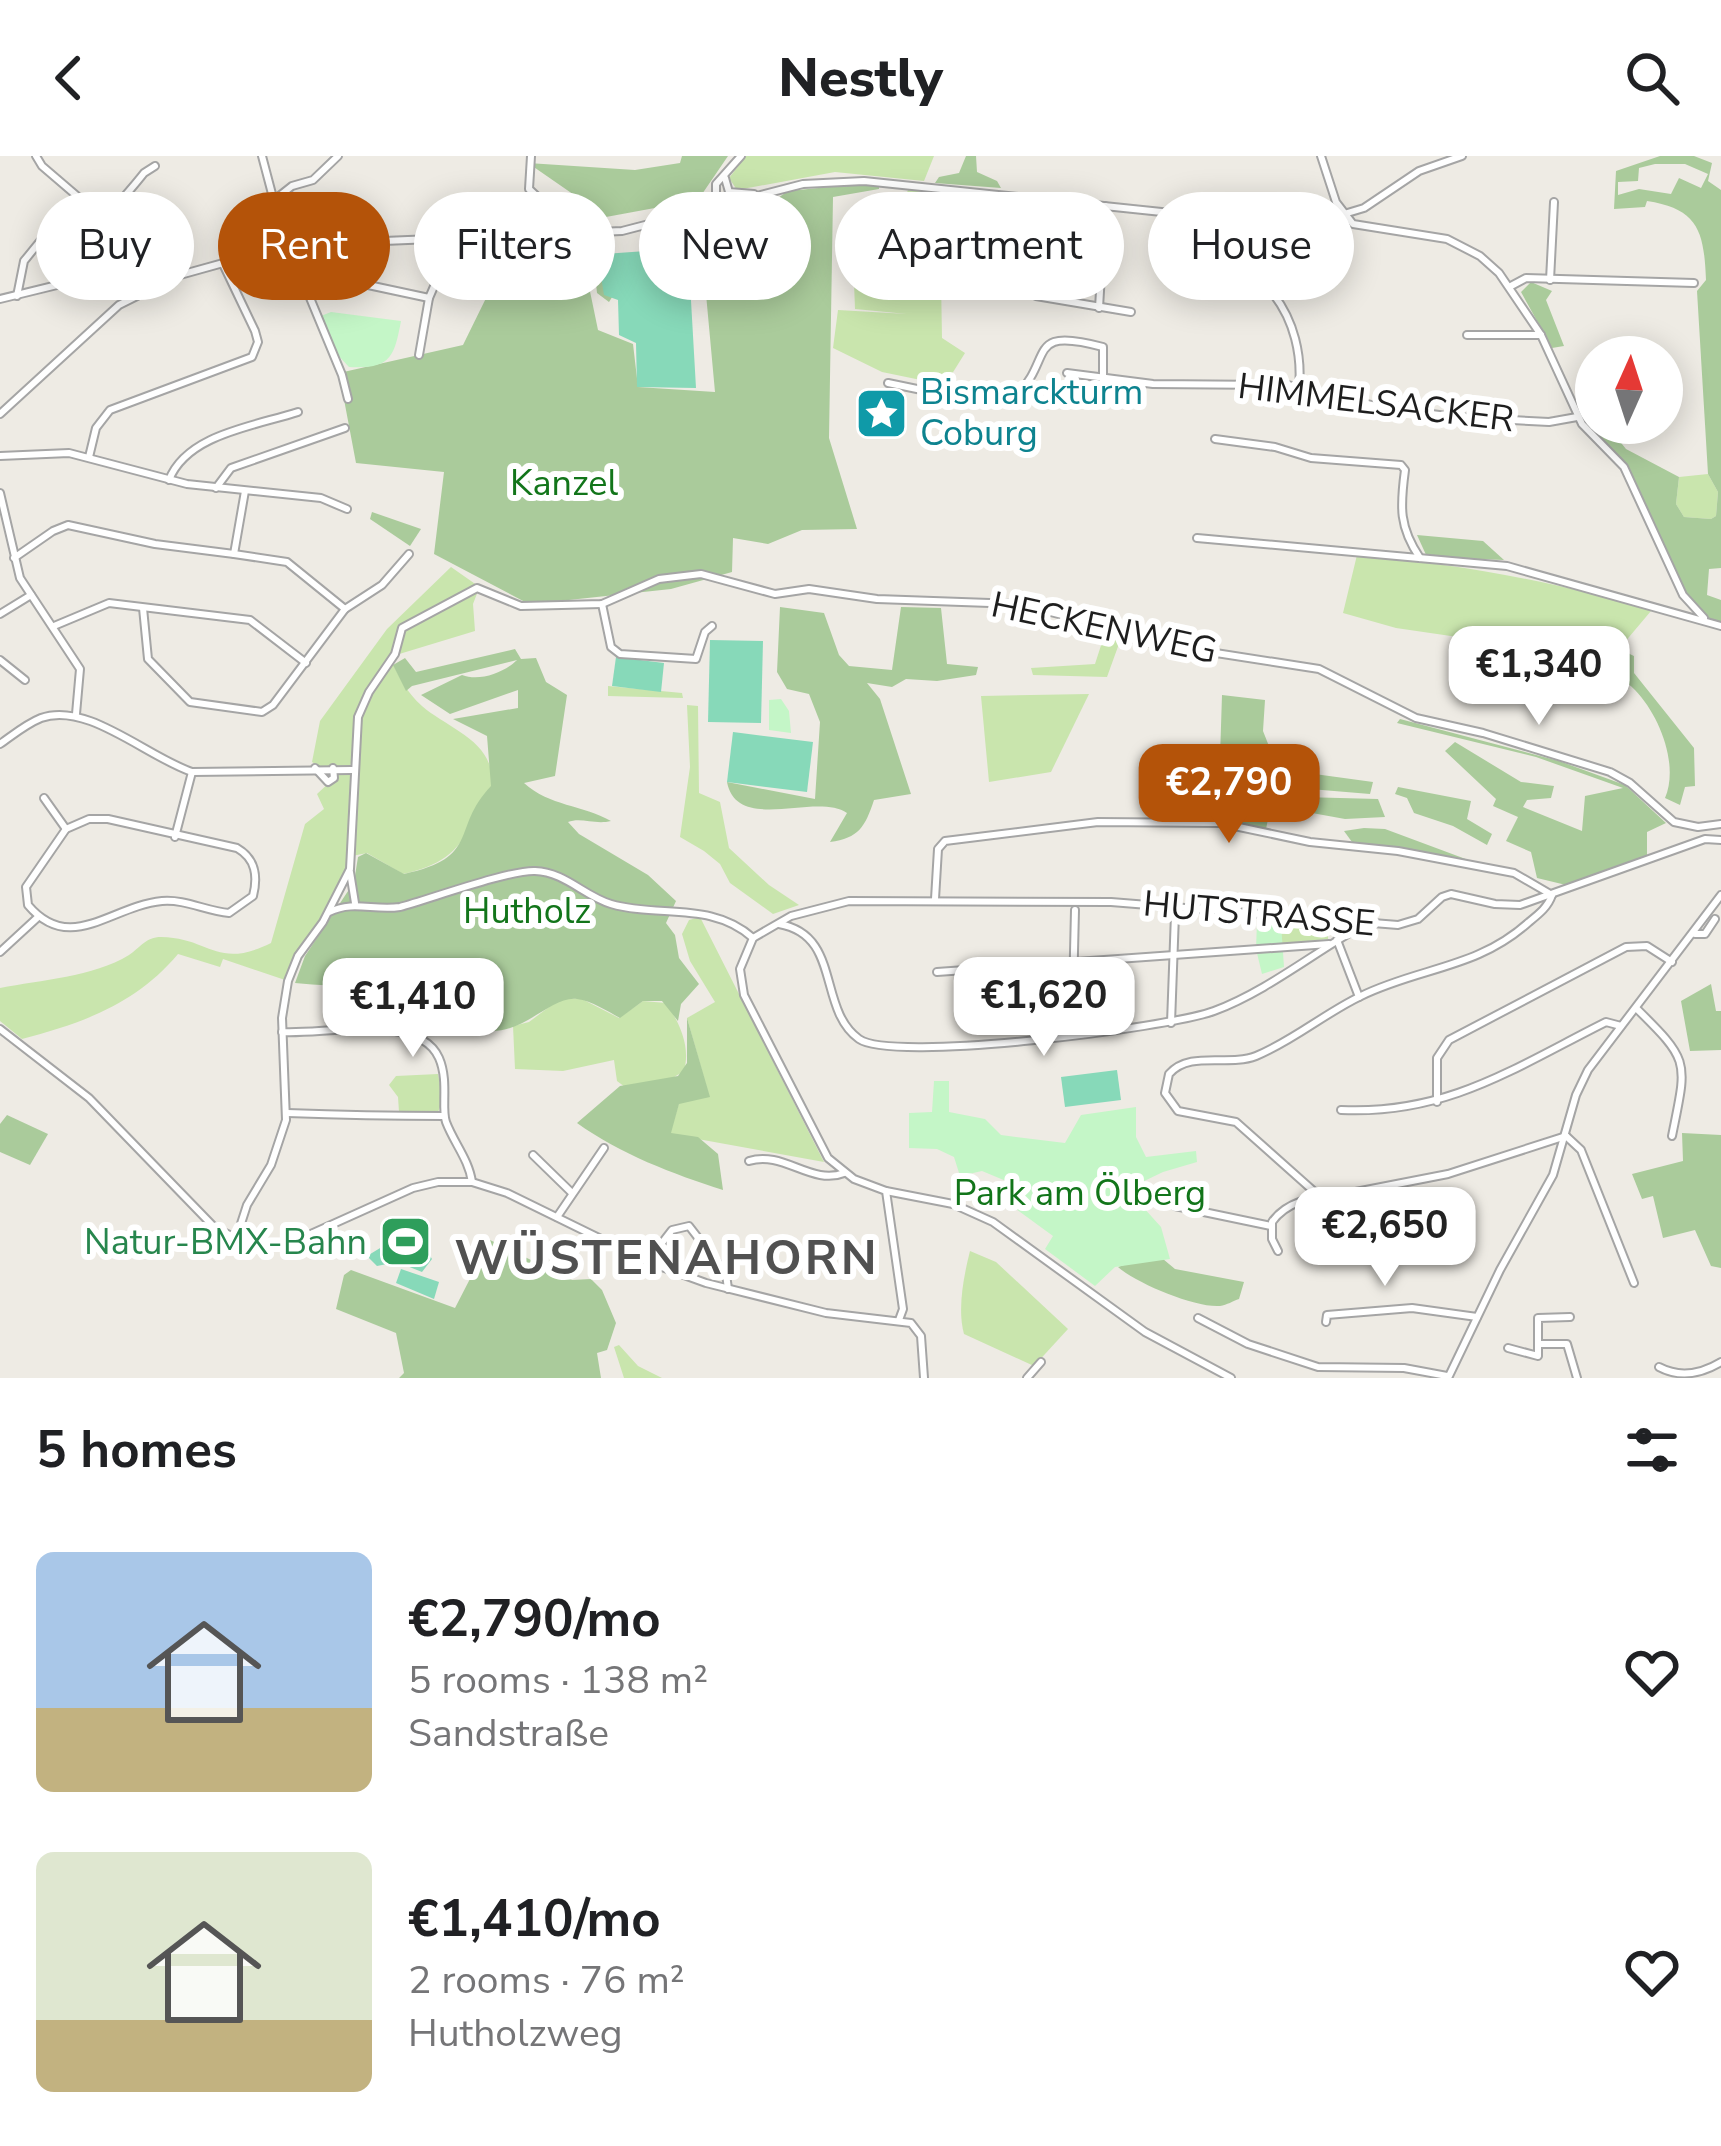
<!DOCTYPE html>
<html lang="en">
<head>
<meta charset="utf-8">
<style>
	:root { --surface:#fff; --page:#f2f2f2; --text:#202124; --muted:#757577; --accent:#b45309 }
	body { margin:0; font-family:"Nunito Sans",sans-serif; background:var(--page); color:var(--text); height:100vh; display:flex; flex-direction:column; font-size:45px; white-space:nowrap }
	* { box-sizing:border-box; margin:0 }
	p { font-size:39px; color:var(--muted) }
	.icon { flex:none; width:66px; height:66px; fill:none; stroke:currentColor; stroke-width:2; stroke-linecap:round; stroke-linejoin:round }
	.map { position:relative; height:1222px; overflow:hidden }
	.panel { display:flex; flex-direction:column; background:var(--surface); flex:1 }
	.panel>* { flex:none }
	.guide { position:absolute; left:36px; top:36px; width:1650px; height:108px; display:flex; gap:24px }
	.needle { width:78px; rotate:3deg }
	.buttons { position:absolute; left:1575px; top:180px; display:grid; gap:24px }
	.buttons a { display:grid; place-items:center; width:108px; height:108px; border-radius:50%; background:var(--surface); box-shadow:0 6px 30px #0003; font-size:60px }
	.price { position:absolute; translate:-50% -102px; padding:0 27px; border-radius:24px; background:#fff; color:#222; font-size:39px; line-height:78px; filter:drop-shadow(0 3px 6px #0008) }
	.price::after { content:''; position:absolute; left:50%; top:72px; width:36px; height:27px; margin-left:-18px; background:inherit; clip-path:polygon(0 0,100% 0,50% 100%) }
	.price.on { background:var(--accent); color:#fff }
	ul { padding:0; list-style:none }
	li { display:flex; align-items:center; gap:36px; height:300px; padding:0 36px }
	li span { display:grid; place-items:center; flex:none; width:336px; height:240px; border-radius:18px; color:#555 }
	li>.icon { margin-inline-start:auto }
	span .icon { width:144px; height:144px; fill:#fffc; stroke-width:1 }
	li b { font-size:51px }
	h2 { display:flex; justify-content:space-between; align-items:center; height:144px; padding:0 36px; font-size:51px }
	.tag { padding:0 42px; border-radius:54px; background:var(--surface); box-shadow:0 6px 30px #0003; font-size:42px; line-height:108px }
	.tag.on { background:var(--accent); color:#fff }
	header { display:flex; justify-content:space-between; align-items:center; height:156px; padding:0 36px; background:var(--surface); font-size:54px; font-weight:800 }
	.map>svg:first-child { display:block }
</style>
</head>
<body>
<header><svg class="icon" aria-label="back" viewBox="0 0 24 24"><path d="M15 5l-7 7 7 7"/></svg>Nestly<svg class="icon" aria-label="search" viewBox="0 0 24 24"><circle cx="10" cy="10" r="6"/><path d="M15 15l6 6"/></svg></header>
<div class="map">
<svg width="1721" height="1222" viewBox="0 0 1721 1222">
	<rect width="100%" height="100%" fill="#eeebe4"/>
	<g fill="#c9e5ad">
		<polygon points="746,0 934,0 924,25 835,16 737,34 729,22"/>
		<polygon points="908,34 1012,46 1011,50 981,51 906,39"/>
		<polygon points="903,45 974,56 969,86 878,71 881,52"/>
		<polygon points="877,114 941,124 942,182 965,197 945,229 882,216 833,192 838,154 907,158 855,153 854,127"/>
		<polygon points="1708,318 1718,336 1716,360 1711,363 1684,361 1676,348 1679,321"/>
		<path d="M 1357,399 C 1457,408 1556,425 1651,455 L 1602,513 L 1540,493 L 1396,472 L 1343,457 Z"/>
		<path d="M 451,411 L 481,432 L 466,439 L 478,435 L 473,448 L 475,475 L 396,499 L 406,469 L 391,504 C 400,522 407,537 422,550 C 448,573 498,586 491,631 C 489,641 478,655 474,665 C 457,698 439,710 403,718 L 367,697 L 352,700 L 350,713 L 288,825 L 223,803 L 220,811 L 178,798 C 136,848 83,867 22,883 L 0,865 L 0,832 C 41,824 93,821 129,799 C 141,791 146,781 161,781 C 211,782 216,814 271,787 L 305,668 L 324,653 L 317,638 L 332,624 L 333,612 L 352,614 L 353,602 L 350,610 L 319,610 L 312,606 L 320,565 L 387,473 Z"/>
		<polygon points="1105,477 1120,485 1107,521 1033,519 1031,512 1095,508"/>
		<polygon points="608,530 682,537 683,542 608,540"/>
		<polygon points="1089,538 1051,616 989,626 981,540"/>
		<polygon points="687,549 698,550 699,637 720,646 729,692 769,729 799,749 773,758 730,727 720,708 704,695 680,681 690,611"/>
		<polygon points="700,761 824,1006 670,978 679,947 709,940 687,862 715,846 690,805 682,778 689,764"/>
		<polygon points="1281,767 1328,771 1328,783 1280,788"/>
		<path d="M 561,842 L 582,843 L 619,862 L 643,845 L 666,847 C 679,866 691,890 684,915 L 671,923 L 625,931 L 617,925 L 614,904 L 563,915 L 515,913 L 513,870 L 529,866 Z"/>
		<polygon points="438,918 443,944 438,956 399,956 398,941 389,929 396,920"/>
		<path d="M 970,1095 L 996,1106 L 1068,1173 L 1034,1210 L 964,1178 C 957,1153 964,1119 970,1095 Z"/>
		<polygon points="619,1189 638,1210 662,1222 624,1222 614,1191"/>
	</g>
	<g fill="#aacb9b" fill-rule="evenodd">
		<polygon points="682,0 728,0 698,44 606,61 528,7 635,14 680,7"/>
		<polygon points="966,0 976,0 977,16 997,25 1001,32 935,27 939,21 959,17"/>
		<path d="M 1660,0 L 1694,0 L 1712,7 L 1708,25 L 1721,34 L 1721,412 L 1709,413 L 1707,439 L 1721,444 L 1721,466 L 1706,461 L 1688,444 L 1625,307 L 1588,270 L 1590,265 L 1605,267 L 1626,293 L 1679,321 L 1676,348 L 1684,361 L 1711,363 L 1716,360 L 1718,336 L 1708,318 L 1697,135 L 1706,124 C 1704,76 1699,53 1647,45 L 1645,51 L 1614,53 L 1616,15 ZM 1655,8 L 1685,8 L 1708,18 L 1701,32 L 1679,22 L 1671,38 L 1639,33 L 1618,39 L 1618,26 L 1638,25 L 1639,12 Z"/>
		<polygon points="859,28 879,30 879,33 833,41 829,282 857,373 802,374 768,388 733,382 732,416 671,433 541,447 525,446 434,398 444,316 356,307 339,217 463,189 516,81 614,87 604,98 619,130 609,146 597,137 595,118 586,116 598,174 633,188 638,231 715,236 706,138 714,102 762,53 788,35"/>
		<polygon points="1531,126 1552,135 1546,144 1564,190 1552,192 1521,136"/>
		<polygon points="372,356 421,373 410,390 370,363"/>
		<polygon points="1417,379 1483,385 1504,404 1427,401"/>
		<path d="M 780,451 L 824,457 L 839,499 L 849,510 L 892,514 L 901,451 L 941,452 L 947,508 L 978,511 L 976,519 L 937,525 L 906,523 L 892,531 L 867,527 L 880,543 L 911,638 L 874,644 C 865,671 859,682 830,686 L 847,657 C 816,636 737,678 727,626 L 815,643 L 820,566 L 809,538 L 787,533 L 777,516 Z"/>
		<path d="M 515,493 L 521,503 L 536,502 L 546,526 L 567,539 L 555,620 L 524,627 C 549,650 583,649 611,665 C 595,669 581,661 568,666 L 579,678 L 648,719 L 676,745 L 666,767 L 675,779 L 679,802 L 699,828 L 681,848 L 678,865 L 662,845 L 643,845 L 620,862 C 607,855 592,845 577,843 C 552,840 527,875 492,875 C 470,875 454,853 434,845 C 391,828 340,832 295,827 L 305,800 L 354,726 L 358,701 L 366,697 L 404,718 C 482,701 450,673 491,630 L 487,580 L 453,563 L 518,552 L 518,534 L 450,558 L 421,539 L 462,519 C 480,526 505,516 517,504 L 412,530 L 406,535 L 393,509 L 405,502 L 416,516 Z"/>
		<path d="M 1619,493 L 1634,500 L 1634,517 L 1694,592 L 1695,630 L 1685,631 L 1680,649 L 1665,642 C 1679,609 1660,560 1635,534 C 1627,525 1612,519 1602,513 Z"/>
		<polygon points="1222,539 1265,544 1263,575 1278,613 1373,626 1370,638 1298,632 1273,639 1266,673 1218,665"/>
		<polygon points="1400,563 1559,605 1625,629 1666,667 1647,676 1647,703 1566,729 1537,722 1531,696 1506,685 1518,661 1493,650 1496,643 1445,595 1455,586 1521,626 1554,630 1551,642 1527,644 1523,651 1582,675 1585,640 1623,632 1536,601 1397,567"/>
		<polygon points="1398,631 1471,645 1467,663 1492,678 1487,689 1453,670 1414,657 1407,642 1395,638"/>
		<polygon points="1302,641 1378,643 1385,661 1345,663 1301,655"/>
		<polygon points="1364,672 1385,673 1471,705 1352,686 1344,675"/>
		<polygon points="1711,828 1716,855 1721,855 1721,894 1690,895 1681,845"/>
		<path d="M 687,862 L 710,941 L 679,948 L 671,977 L 698,981 L 718,998 L 723,1034 C 673,1018 620,998 577,967 L 620,930 L 678,920 L 687,907 Z"/>
		<polygon points="7,959 48,978 30,1009 0,996 0,968"/>
		<polygon points="1682,977 1721,979 1721,1112 1711,1110 1695,1074 1663,1082 1653,1040 1642,1043 1632,1018 1683,1005"/>
		<polygon points="490,1084 572,1124 591,1123 602,1134 616,1167 607,1194 597,1197 601,1222 399,1222 404,1217 396,1177 336,1153 344,1119 351,1114 455,1152"/>
		<path d="M 1157,1098 L 1175,1113 L 1244,1126 L 1239,1143 C 1233,1145 1227,1149 1220,1150 C 1195,1152 1136,1127 1118,1111 Z"/>
	</g>
	<g fill="#c4f6c7">
		<path d="M 331,156 L 401,165 C 394,202 390,213 349,211 L 336,197 L 321,160 Z"/>
		<polygon points="781,543 789,555 791,577 769,574 769,544"/>
		<polygon points="1257,766 1281,767 1284,811 1262,818 1256,793"/>
		<polygon points="934,925 949,925 949,956 985,963 1001,979 1065,987 1081,959 1136,951 1136,981 1146,1001 1196,995 1197,1006 1163,1016 1136,1029 1134,1041 1161,1071 1170,1103 1115,1111 1095,1130 1045,1093 1053,1080 1016,1053 1025,1033 982,1015 960,1020 954,1001 937,993 909,992 909,957 932,956"/>
	</g>
	<g fill="#87d9b9">
		<polygon points="688,92 696,232 637,231 636,187 619,179 618,144 604,139 598,102 604,98"/>
		<polygon points="710,484 763,485 761,567 708,566"/>
		<polygon points="616,501 664,507 661,536 612,530"/>
		<polygon points="733,576 813,586 807,636 727,626"/>
		<polygon points="1117,914 1121,944 1065,951 1061,921"/>
		<polygon points="413,1072 432,1103 422,1116 397,1106 377,1110 367,1100"/>
		<polygon points="401,1113 439,1126 434,1143 396,1127"/>
	</g>
	<g fill="none" stroke-linecap="round" stroke-linejoin="round">
		<defs>
			<g id="minor">
				<polyline points="262,0 281,72 342,219 348,243"/>
				<polyline points="531,0 529,33 578,79"/>
				<polyline points="1321,0 1336,46 1353,68 1447,83 1480,100 1499,117 1541,179 1582,268 1624,311 1683,439 1704,462"/>
				<polyline points="725,22 729,36 754,38"/>
				<polyline points="273,45 292,30 313,24 338,0"/>
				<polyline points="716,52 716,28 741,0"/>
				<path d="M 1219,62 C 1221,95 1255,116 1274,139 C 1294,165 1302,199 1299,231"/>
				<polyline points="298,114 429,142"/>
				<path d="M 91,120 C 89,71 116,53 144,17 L 155,10"/>
				<polyline points="1550,124 1554,46"/>
				<polyline points="1511,130 1526,122 1694,127"/>
				<polyline points="17,140 24,105 77,40 42,10 36,0"/>
				<polyline points="1036,140 1131,156"/>
				<polyline points="0,143 98,119 180,119 288,89 622,75 803,28 864,25 1219,62 1324,64 1364,52 1419,15 1462,0"/>
				<polyline points="1099,152 1105,50"/>
				<polyline points="1467,179 1541,179"/>
				<polyline points="419,199 429,142 454,84"/>
				<polyline points="1067,217 1153,228 1288,229 1384,252 1455,261 1549,266 1577,261"/>
				<path d="M 888,227 L 946,239 L 1017,239 C 1054,202 1025,170 1103,191 L 1103,224"/>
				<polyline points="0,258 119,149 175,121"/>
				<path d="M 1215,283 L 1275,291 L 1311,302 L 1401,309 L 1405,314 C 1400,351 1399,371 1420,402"/>
				<polyline points="0,300 69,297 187,328 321,342 347,353"/>
				<polyline points="89,301 96,272 110,254 252,201 258,186 255,175 223,108"/>
				<path d="M 169,324 C 187,278 255,270 298,256"/>
				<polyline points="216,332 231,312 345,272"/>
				<polyline points="0,337 20,422 80,513 76,558"/>
				<polyline points="1197,382 1507,410 1721,470"/>
				<polyline points="234,398 287,406 345,453 382,429 409,398"/>
				<polyline points="14,402 53,375 68,369 155,388 234,398 245,335"/>
				<polyline points="602,448 611,491 620,498 696,503 705,476 712,470"/>
				<polyline points="143,452 148,503 190,546 262,556 273,549 345,453"/>
				<polyline points="0,458 31,439"/>
				<polyline points="54,470 109,447 250,464 306,507"/>
				<polyline points="0,504 25,524"/>
				<path d="M 0,588 C 13,579 26,568 41,562 C 87,545 147,601 192,616 L 352,614"/>
				<polyline points="315,612 328,626 334,622 333,612"/>
				<polyline points="44,642 66,673"/>
				<path d="M 89,663 L 108,663 L 237,692 C 256,703 258,720 253,740 L 229,757 C 206,755 185,743 162,745 C 111,750 70,799 28,749 L 26,731 L 66,673 Z"/>
				<polyline points="175,681 192,616"/>
				<polyline points="350,716 355,747"/>
				<polyline points="935,743 938,693 945,685 1098,666 1220,667 1310,686 1398,695 1514,717 1552,739"/>
				<path d="M 329,756 C 354,744 373,755 400,751 C 430,743 509,714 535,715 C 565,716 584,740 611,748 C 659,762 712,745 753,782"/>
				<path d="M 779,768 C 842,779 817,853 859,883 C 893,907 1168,872 1214,855 C 1265,836 1311,799 1358,772 L 1363,765"/>
				<polyline points="1695,778 1705,778 1715,763"/>
				<polyline points="1337,784 1359,841"/>
				<polyline points="0,796 37,762"/>
				<polyline points="937,816 1329,788"/>
				<path d="M 1636,852 C 1691,906 1687,905 1672,980"/>
				<polyline points="1171,867 1175,758"/>
				<polyline points="0,873 89,942 215,1072 246,1087 267,1090 293,1086 413,1032 438,1026 472,1026 507,1037 648,1106 706,1127 826,1157 911,1167 921,1180 924,1222"/>
				<path d="M 282,876 C 323,879 419,856 439,902 C 449,925 441,952 446,966 C 454,987 469,1004 472,1026"/>
				<polyline points="1072,879 1075,754"/>
				<polyline points="1437,946 1437,902 1449,884 1626,791 1647,790 1672,806"/>
				<path d="M 1341,954 C 1447,959 1514,912 1606,866 L 1621,870"/>
				<path d="M 287,957 C 340,959 391,960 444,960"/>
				<polyline points="1566,980 1581,994 1634,1127"/>
				<polyline points="533,999 572,1037"/>
				<path d="M 749,1005 C 783,994 812,1030 844,1017"/>
				<polyline points="886,1035 953,1048 993,1066 1145,1176 1231,1222"/>
				<path d="M 1318,1039 L 1236,966 L 1178,955 L 1165,937 L 1169,918 C 1190,894 1228,911 1256,900 C 1293,885 1325,857 1361,840 C 1420,811 1477,813 1529,766 C 1539,758 1548,751 1552,739"/>
				<polyline points="1165,1043 1175,1050 1271,1070"/>
				<polyline points="557,1061 604,992"/>
				<polyline points="236,1083 247,1049 271,1009 286,964 282,862 288,825 298,800 323,766 350,713 358,561 369,536 395,498 402,472 477,432 521,450 602,448 659,423 701,418 775,438 809,433 877,443 1019,448 1086,465 1139,485 1319,513 1416,562 1483,577 1610,616 1630,627 1674,666 1698,671 1721,668"/>
				<path d="M 1278,1095 L 1272,1083 L 1272,1066 C 1286,1046 1313,1040 1335,1040 L 1448,1018 L 1566,980"/>
				<polyline points="648,1105 672,1074 689,1070 726,1118 728,1133"/>
				<polyline points="1570,1161 1538,1162 1538,1188 1567,1188 1577,1222"/>
				<polyline points="1198,1162 1248,1188 1318,1211 1404,1212 1447,1220"/>
				<polyline points="899,1164 903,1153 886,1035 854,1023 828,1002 744,839 740,813 753,782 791,760 849,745 1111,746 1398,769 1418,763 1442,741 1451,738 1495,748 1520,749 1705,683 1721,684"/>
				<polyline points="1326,1166 1327,1159 1412,1152 1477,1161"/>
				<polyline points="1508,1192 1538,1200 1538,1188"/>
				<path d="M 1659,1211 C 1680,1222 1701,1218 1721,1206"/>
				<polyline points="1027,1222 1041,1206"/>
				<polyline points="1448,1222 1500,1114 1553,1019 1576,939 1588,914 1721,739"/>
			</g>
		</defs>
		<use href="#minor" stroke="#a5a5a5" stroke-width="10"/>
		<use href="#minor" stroke="#fff" stroke-width="6"/>
	</g>
	<defs>
		<symbol id="sight-square" viewBox="-11 -11 22 22"><rect x="-9" y="-9" width="18" height="18" rx="4" fill="#0f9aa8" stroke="#fff"/><path d="M0-6L1.8-2.2L6-1.7L2.9 1.2L3.7 5.4L0 3.3L-3.7 5.4L-2.9 1.2L-6-1.7L-1.8-2.2Z" fill="#fff"/></symbol>
		<symbol id="stadium-square" viewBox="-11 -11 22 22"><rect x="-9" y="-9" width="18" height="18" rx="4" fill="#2e9e5b" stroke="#fff"/><path d="M0-5a6.5 5 0 1 0 0 10a6.5 5 0 1 0 0-10ZM-3.5-1.8h7v3.6h-7Z" fill="#fff"/></symbol>
	</defs>
	<g fill-rule="evenodd">
		<use href="#sight-square" x="852" y="228" width="59" height="59"/>
		<use href="#stadium-square" x="376" y="1056" width="59" height="59"/>
	</g>
	<g text-anchor="middle" dominant-baseline="central" stroke-width="12" stroke-linejoin="round" paint-order="stroke">
		<g font-size="36" fill="#0d838f" stroke="#fff" text-anchor="start">
			<text x="920" y="236">Bismarckturm<tspan x="920" dy="41">Coburg</tspan></text>
		</g>
		<g font-size="36" fill="#1e1e1e" stroke="#fff">
			<text transform="translate(1376 247) rotate(7)">HIMMELSACKER</text>
			<text transform="translate(1104 472) rotate(12)">HECKENWEG</text>
			<text transform="translate(1259 758) rotate(5)">HUTSTRASSE</text>
		</g>
		<g font-size="36" fill="#12751a" stroke="#fff">
			<text x="564" y="327">Kanzel</text>
			<text x="527" y="755">Hutholz</text>
			<text x="1080" y="1037">Park am Ölberg</text>
		</g>
		<g font-size="36" fill="#27864d" stroke="#fff" text-anchor="end">
			<text x="367" y="1086">Natur-BMX-Bahn</text>
		</g>
		<g font-size="48" font-weight="bold" letter-spacing="3" fill="#515151" stroke="#fff">
			<text x="667" y="1102">WÜSTENAHORN</text>
		</g>
	</g>
</svg>
<div class="buttons">
<a><svg class="needle" viewBox="-14 -14 28 28"><path d="M0-13l5 13h-10z" fill="#e53935"/><path d="M0 13l5-13h-10z" fill="#757577"/></svg></a>
</div>
<b class="price" style="left:1539px;top:572px">€1,340</b>
<b class="price on" style="left:1229px;top:690px">€2,790</b>
<b class="price" style="left:1044px;top:903px">€1,620</b>
<b class="price" style="left:413px;top:904px">€1,410</b>
<b class="price" style="left:1385px;top:1133px">€2,650</b>
<div class="guide">
<a class="tag">Buy</a>
<a class="tag on">Rent</a>
<a class="tag">Filters</a>
<a class="tag">New</a>
<a class="tag">Apartment</a>
<a class="tag">House</a>
</div>
</div>
<section class="panel">
<h2>5 homes<svg class="icon" aria-label="filters" viewBox="0 0 24 24"><path d="M4 7h16M4 17h16"/><circle cx="9" cy="7" r="2"/><circle cx="15" cy="17" r="2"/></svg></h2>
<ul>
<li><span style="background:linear-gradient(#a9c7e8 65%,#c2b280 0)"><svg class="icon" aria-label="home" viewBox="0 0 24 24"><path d="M3 11l9-7 9 7M6 9v11h12V9"/></svg></span><div><b>€2,790/mo</b><p>5 rooms · 138 m²</p><p>Sandstraße</p></div><svg class="icon" aria-label="heart" viewBox="0 0 24 24"><path d="M12 20l-8-8c-3-5 5-10 8-4 3-6 11-1 8 4z"/></svg></li>
<li><span style="background:linear-gradient(#dfe7d0 70%,#c2b280 0)"><svg class="icon" aria-label="home" viewBox="0 0 24 24"><path d="M3 11l9-7 9 7M6 9v11h12V9"/></svg></span><div><b>€1,410/mo</b><p>2 rooms · 76 m²</p><p>Hutholzweg</p></div><svg class="icon" aria-label="heart" viewBox="0 0 24 24"><path d="M12 20l-8-8c-3-5 5-10 8-4 3-6 11-1 8 4z"/></svg></li>
</ul>
</section>
</body>
</html>
